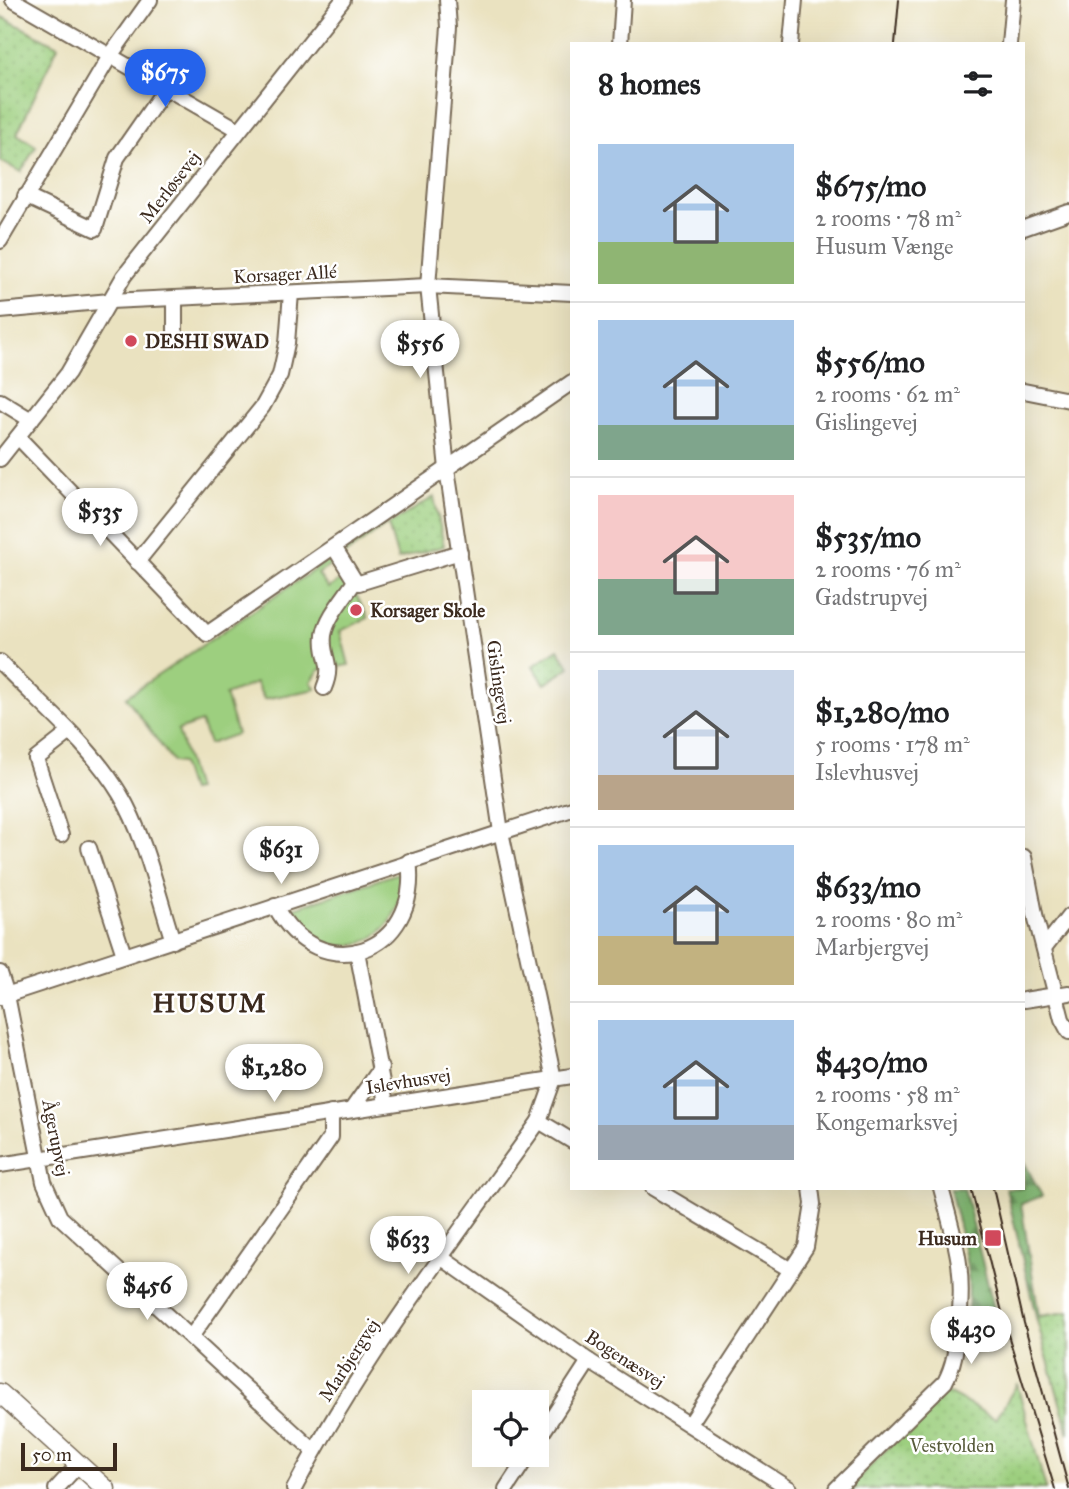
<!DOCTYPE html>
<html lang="en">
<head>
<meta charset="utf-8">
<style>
	:root { --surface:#fff; --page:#f2f2f2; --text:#202124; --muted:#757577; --line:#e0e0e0; --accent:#2563eb }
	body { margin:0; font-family:"IM FELL Great Primer",serif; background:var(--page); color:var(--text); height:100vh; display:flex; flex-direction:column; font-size:26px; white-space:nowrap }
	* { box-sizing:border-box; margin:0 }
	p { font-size:23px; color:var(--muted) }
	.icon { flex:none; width:38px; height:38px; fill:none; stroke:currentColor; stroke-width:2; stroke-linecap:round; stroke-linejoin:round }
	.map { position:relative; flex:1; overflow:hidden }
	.drawer { position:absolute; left:570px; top:42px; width:455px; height:1148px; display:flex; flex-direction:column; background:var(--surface); border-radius:0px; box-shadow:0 7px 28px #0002 }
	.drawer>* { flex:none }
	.fabs { position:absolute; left:472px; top:1390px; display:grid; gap:14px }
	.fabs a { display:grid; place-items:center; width:77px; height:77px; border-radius:0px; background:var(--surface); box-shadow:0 7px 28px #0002; font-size:35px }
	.scale { position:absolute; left:21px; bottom:18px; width:96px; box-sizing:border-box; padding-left:7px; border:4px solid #3b2a1e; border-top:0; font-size:19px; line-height:24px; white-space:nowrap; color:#3b2a1e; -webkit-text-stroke:5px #fff; paint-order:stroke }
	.price { position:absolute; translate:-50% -60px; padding:0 16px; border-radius:24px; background:#fff; color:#222; font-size:23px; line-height:46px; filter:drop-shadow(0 2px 4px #0008) }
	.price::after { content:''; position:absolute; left:50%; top:42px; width:21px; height:16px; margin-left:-10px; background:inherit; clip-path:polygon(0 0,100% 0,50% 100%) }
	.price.on { background:var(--accent); color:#fff }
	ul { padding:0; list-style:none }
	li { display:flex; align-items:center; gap:21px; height:175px; padding:0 28px }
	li+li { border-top:2px solid var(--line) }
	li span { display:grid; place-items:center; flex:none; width:196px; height:140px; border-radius:0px; color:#555 }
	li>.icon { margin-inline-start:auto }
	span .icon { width:84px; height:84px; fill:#fffc; stroke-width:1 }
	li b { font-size:30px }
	h2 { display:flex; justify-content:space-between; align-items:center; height:84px; padding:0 28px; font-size:30px }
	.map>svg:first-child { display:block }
</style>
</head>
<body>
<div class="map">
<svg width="1069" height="1489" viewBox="0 0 1069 1489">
	<defs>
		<pattern id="forest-firs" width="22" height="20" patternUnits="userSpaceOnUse" patternTransform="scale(1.75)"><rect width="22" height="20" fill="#7eb26e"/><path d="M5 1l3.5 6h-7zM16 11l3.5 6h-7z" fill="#68915a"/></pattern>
		<pattern id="park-dots" width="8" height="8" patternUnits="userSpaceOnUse" patternTransform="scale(1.75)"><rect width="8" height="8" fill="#9dcf7f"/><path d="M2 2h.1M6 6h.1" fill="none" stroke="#88b26d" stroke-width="1.8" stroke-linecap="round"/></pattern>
	</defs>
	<rect width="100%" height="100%" fill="#fff"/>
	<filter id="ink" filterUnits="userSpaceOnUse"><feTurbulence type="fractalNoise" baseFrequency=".0143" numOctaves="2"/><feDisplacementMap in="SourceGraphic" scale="14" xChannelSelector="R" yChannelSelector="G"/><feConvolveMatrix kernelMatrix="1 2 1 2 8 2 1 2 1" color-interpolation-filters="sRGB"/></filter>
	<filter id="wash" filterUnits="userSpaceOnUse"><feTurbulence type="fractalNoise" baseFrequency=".00686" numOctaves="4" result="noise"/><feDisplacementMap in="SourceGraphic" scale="28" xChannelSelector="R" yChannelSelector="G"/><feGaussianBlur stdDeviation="1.57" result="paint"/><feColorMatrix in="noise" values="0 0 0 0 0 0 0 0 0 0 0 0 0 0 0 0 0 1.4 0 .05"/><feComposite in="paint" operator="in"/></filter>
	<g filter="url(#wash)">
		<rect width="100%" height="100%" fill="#eae2c0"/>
		<g fill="#9dcf7f" stroke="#6c7c4e" stroke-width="2">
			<polygon points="385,522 386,525 318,574 328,588 347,577 368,618 340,631 349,665 319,670 311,682 316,689 264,699 256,683 225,695 237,734 209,744 201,722 178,730 196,790 190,791 181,763 173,762 126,697"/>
			<path d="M 404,871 C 407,885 402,894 397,907 C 382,947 337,958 303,932 C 296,927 291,918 286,911 Z"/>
		</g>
		<g fill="url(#forest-firs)" stroke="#5c6e46" stroke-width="2">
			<polygon points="1024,1162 1042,1196 1021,1204 1039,1316 1069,1312 1069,1434 1036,1317 1006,1188 1024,1188"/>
			<path d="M 950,1188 L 964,1188 L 998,1325 L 967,1315 C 974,1272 959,1230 950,1188 Z"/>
		</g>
		<g fill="url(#park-dots)" stroke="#6c7c4e" stroke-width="2">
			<polygon points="0,16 58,46 17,134 36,146 21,172 0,161"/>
			<polygon points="434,497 444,546 398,559 388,525"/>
			<polygon points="558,649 570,667 545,684 533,666"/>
			<polygon points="1069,1312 1069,1434 1036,1317"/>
			<polygon points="1017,1384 1046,1489 848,1489 944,1391 996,1419"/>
		</g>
	</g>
	<g filter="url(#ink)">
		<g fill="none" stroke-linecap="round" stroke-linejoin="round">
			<defs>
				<g id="minor">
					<polyline points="13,0 239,130"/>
					<polyline points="447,0 449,27 428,286 447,469 501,832 554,1079"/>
					<polyline points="620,44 623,0"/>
					<polyline points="791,44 795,0"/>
					<polyline points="1009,44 1013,0"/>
					<polyline points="25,196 95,229 117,158 165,89"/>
					<polyline points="1024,228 1069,212"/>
					<polyline points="0,241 110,56 150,0"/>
					<polyline points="175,298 175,338"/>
					<polyline points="0,311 110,301 428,286 572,293"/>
					<polyline points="1024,391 1069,400"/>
					<polyline points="0,401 31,420"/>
					<polyline points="18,437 207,634 572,382"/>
					<polyline points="0,459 68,373 124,276 343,0"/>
					<polyline points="137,562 263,406 280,375 287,343 291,293"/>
					<polyline points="355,581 359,583 460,552"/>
					<path d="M 0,662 C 40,704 90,744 120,794 C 145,835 158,895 173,941"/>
					<path d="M 324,688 C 335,662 321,658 324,635 C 327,616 345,597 355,581 L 334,547"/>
					<polyline points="61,835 36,759 69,733"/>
					<polyline points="89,848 124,955"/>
					<polyline points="1024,857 1036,919 1062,1019 1069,1032"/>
					<path d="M 275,906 C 319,989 422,954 409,861"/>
					<polyline points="1044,948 1069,916"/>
					<polyline points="357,951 386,1103"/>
					<polyline points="0,973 7,995 44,1182 60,1217 314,1451"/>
					<polyline points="0,997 572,809"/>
					<polyline points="1024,1000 1069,993"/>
					<polyline points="352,1109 381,1068"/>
					<polyline points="539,1121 572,1141"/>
					<polyline points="0,1165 572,1076"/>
					<polyline points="653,1188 791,1270"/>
					<polyline points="442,1258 589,1361 790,1489"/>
					<polyline points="191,1337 331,1137 331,1113"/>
					<polyline points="690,1424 806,1247 813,1204 811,1188"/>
					<polyline points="537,1441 589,1361"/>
					<polyline points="56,1489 78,1465"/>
					<path d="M 294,1489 C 362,1359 454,1240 539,1121 L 554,1079"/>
					<polyline points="506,1489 529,1454"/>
					<path d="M 836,1489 L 945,1382 C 954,1365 956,1349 958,1329 C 966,1270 956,1244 941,1188"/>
				</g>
				<polyline id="major" points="0,1393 106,1489"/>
			</defs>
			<use href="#minor" stroke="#786a57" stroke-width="18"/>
			<use href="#major" stroke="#786a57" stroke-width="21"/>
			<use href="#minor" stroke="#fff" stroke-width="14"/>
			<use href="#major" stroke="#fff" stroke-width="18"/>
			<g stroke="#3b2a1e" stroke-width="2">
				<polyline points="895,44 899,0"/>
				<polyline points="971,1188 1006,1328 1055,1489"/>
				<polyline points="993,1188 1024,1323 1069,1489"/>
			</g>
		</g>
	</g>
	<g fill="#d1495b" stroke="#fff" stroke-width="2.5">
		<circle cx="131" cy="341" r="7"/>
		<circle cx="356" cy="610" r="7"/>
		<rect x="984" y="1229" width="18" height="18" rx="3.5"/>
	</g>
	<g text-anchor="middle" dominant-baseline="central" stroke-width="5" stroke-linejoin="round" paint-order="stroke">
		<g font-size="19" fill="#3b2a1e" stroke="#fff">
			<text transform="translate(170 187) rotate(-52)">Merløsevej</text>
			<text transform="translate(285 274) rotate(-3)">Korsager Allé</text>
			<text transform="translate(499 682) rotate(82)">Gislingevej</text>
			<text transform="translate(408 1081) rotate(-9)">Islevhusvej</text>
			<text transform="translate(56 1138) rotate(79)">Ågerupvej</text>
			<text transform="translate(625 1359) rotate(33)">Bogenæsvej</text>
			<text transform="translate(349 1360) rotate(-57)">Marbjergvej</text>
		</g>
		<g font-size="19" font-weight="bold" fill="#3b2a1e" stroke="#fff" text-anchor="start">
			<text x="145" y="341">DESHI SWAD</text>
			<text x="370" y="610">Korsager Skole</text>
			<text x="977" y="1238" text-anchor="end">Husum</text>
		</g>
		<g font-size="19" fill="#585c3b" stroke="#fff">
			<text x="952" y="1445">Vestvolden</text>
		</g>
		<g font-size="26" font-weight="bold" letter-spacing="2" fill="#3b2a1e" stroke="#fff">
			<text x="210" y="1003">HUSUM</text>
		</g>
	</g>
</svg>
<div class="fabs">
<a><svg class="icon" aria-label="locate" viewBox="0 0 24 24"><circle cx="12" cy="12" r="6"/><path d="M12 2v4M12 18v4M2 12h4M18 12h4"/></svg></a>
</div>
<div class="scale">50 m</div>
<b class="price on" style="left:165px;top:109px">$675</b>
<b class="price" style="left:420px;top:380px">$556</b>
<b class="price" style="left:100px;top:548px">$535</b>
<b class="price" style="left:281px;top:886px">$631</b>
<b class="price" style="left:274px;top:1104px">$1,280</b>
<b class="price" style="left:408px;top:1276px">$633</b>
<b class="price" style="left:147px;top:1322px">$456</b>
<b class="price" style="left:971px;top:1366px">$430</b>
<section class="drawer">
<h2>8 homes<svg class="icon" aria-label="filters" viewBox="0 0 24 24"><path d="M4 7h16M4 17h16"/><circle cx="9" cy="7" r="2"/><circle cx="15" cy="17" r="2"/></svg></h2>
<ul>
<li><span style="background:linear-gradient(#a9c7e8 70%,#8fb573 0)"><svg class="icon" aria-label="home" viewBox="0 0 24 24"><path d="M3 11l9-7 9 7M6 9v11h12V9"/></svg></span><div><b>$675/mo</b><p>2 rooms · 78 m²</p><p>Husum Vænge</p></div></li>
<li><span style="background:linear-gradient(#a9c7e8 75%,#7fa58c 0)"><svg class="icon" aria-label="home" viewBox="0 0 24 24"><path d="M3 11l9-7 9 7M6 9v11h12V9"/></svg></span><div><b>$556/mo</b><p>2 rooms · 62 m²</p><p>Gislingevej</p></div></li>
<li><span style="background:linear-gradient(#f6c9c9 60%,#7fa58c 0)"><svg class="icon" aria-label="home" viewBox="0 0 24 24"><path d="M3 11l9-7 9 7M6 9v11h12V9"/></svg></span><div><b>$535/mo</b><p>2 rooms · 76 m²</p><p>Gadstrupvej</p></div></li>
<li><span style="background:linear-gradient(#c9d6e8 75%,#b9a48a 0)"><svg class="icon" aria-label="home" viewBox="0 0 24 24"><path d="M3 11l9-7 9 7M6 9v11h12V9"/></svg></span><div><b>$1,280/mo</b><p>5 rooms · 178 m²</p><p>Islevhusvej</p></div></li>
<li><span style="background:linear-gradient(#a9c7e8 65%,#c2b280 0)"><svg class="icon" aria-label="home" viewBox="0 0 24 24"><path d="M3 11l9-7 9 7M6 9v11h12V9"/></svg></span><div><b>$633/mo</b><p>2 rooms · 80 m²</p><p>Marbjergvej</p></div></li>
<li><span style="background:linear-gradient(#a9c7e8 75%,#9aa5b1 0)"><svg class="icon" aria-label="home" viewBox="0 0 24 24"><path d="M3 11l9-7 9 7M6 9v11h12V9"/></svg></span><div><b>$430/mo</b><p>2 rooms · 58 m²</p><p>Kongemarksvej</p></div></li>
</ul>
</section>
</div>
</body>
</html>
